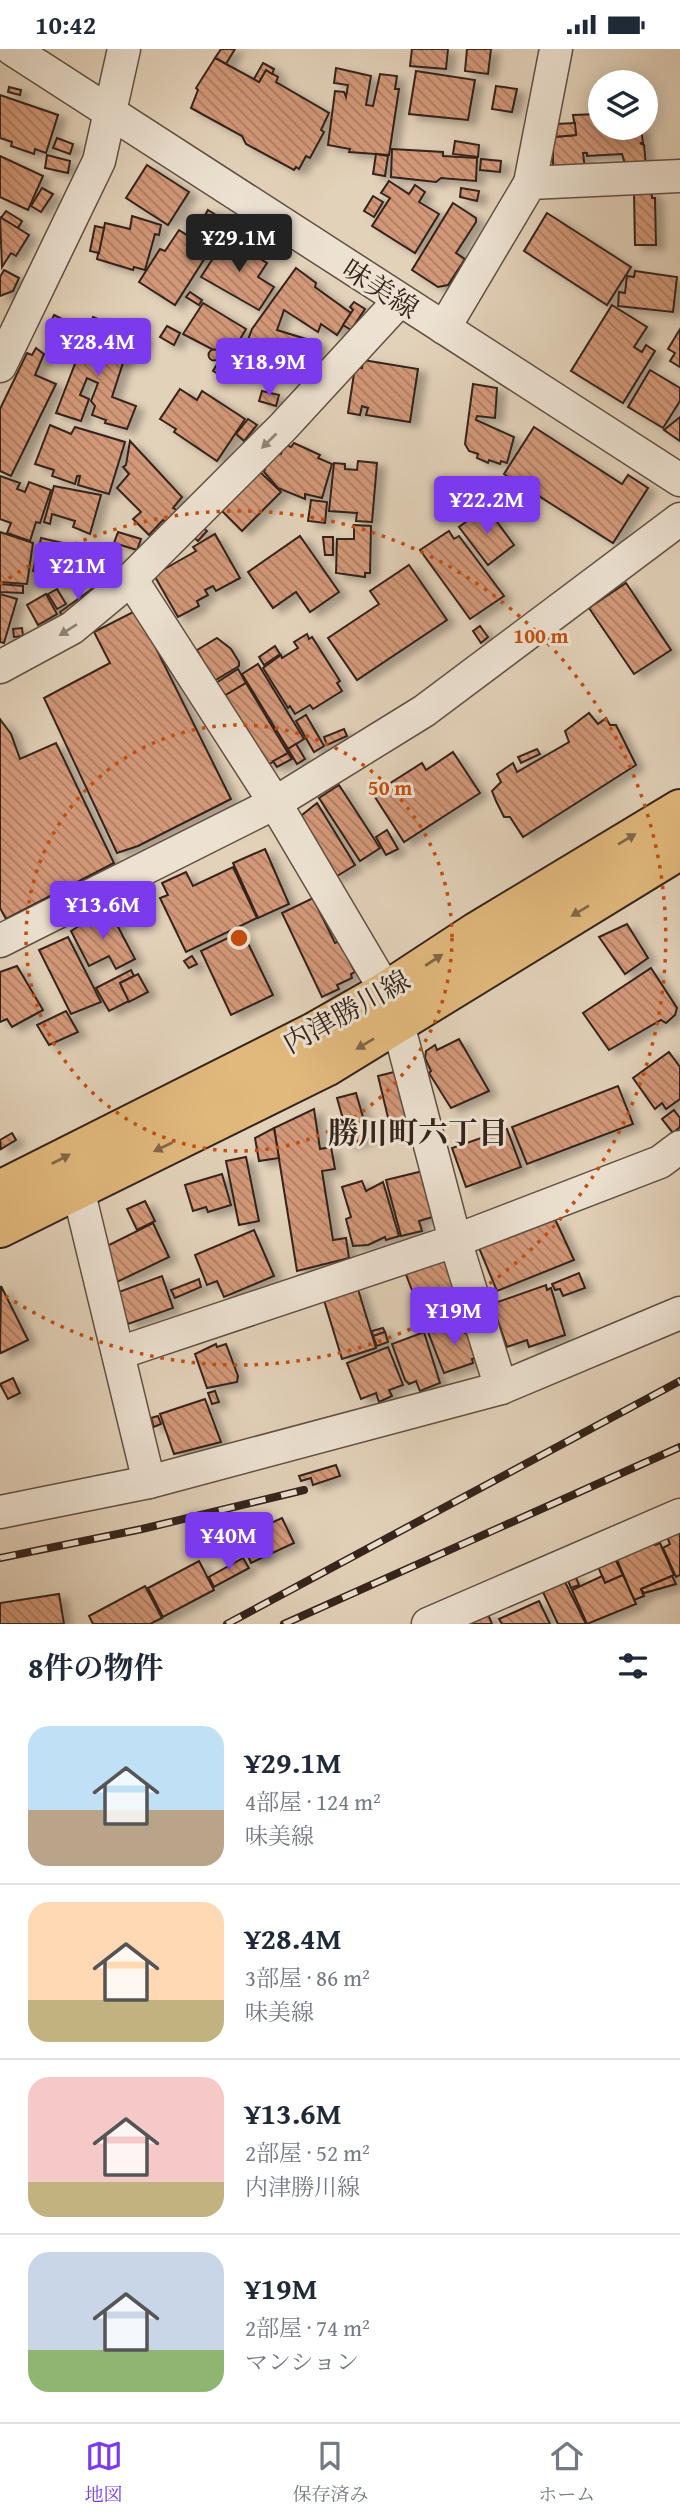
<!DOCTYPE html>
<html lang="ja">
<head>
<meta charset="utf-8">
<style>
	:root { --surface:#fff; --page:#f2f2f3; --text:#1f2937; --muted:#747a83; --line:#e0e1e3; --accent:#7c3aed }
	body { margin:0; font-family:"Gentium Book Plus","Noto Serif JP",serif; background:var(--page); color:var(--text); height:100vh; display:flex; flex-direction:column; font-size:26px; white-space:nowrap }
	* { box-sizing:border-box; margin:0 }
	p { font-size:23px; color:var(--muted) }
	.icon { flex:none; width:38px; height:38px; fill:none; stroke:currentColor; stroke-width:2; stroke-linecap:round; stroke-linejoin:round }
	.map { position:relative; height:1575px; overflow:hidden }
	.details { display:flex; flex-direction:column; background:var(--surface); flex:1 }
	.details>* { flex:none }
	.tools { position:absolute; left:588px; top:21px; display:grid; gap:14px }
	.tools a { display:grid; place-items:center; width:70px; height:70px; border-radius:50%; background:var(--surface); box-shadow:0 4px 18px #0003; font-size:35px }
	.price { position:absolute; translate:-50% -60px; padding:0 16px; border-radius:7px; background:var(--accent); color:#fff; font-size:23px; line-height:46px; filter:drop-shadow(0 2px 4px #0008) }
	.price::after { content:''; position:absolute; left:50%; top:42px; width:21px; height:16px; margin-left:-10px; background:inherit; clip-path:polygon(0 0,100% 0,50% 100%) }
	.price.selected { background:#222; color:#fff }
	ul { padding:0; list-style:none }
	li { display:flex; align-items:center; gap:21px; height:175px; padding:0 28px }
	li+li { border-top:2px solid var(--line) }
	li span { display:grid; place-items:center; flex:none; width:196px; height:140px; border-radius:21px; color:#555 }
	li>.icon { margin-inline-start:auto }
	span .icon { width:84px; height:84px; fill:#fffc; stroke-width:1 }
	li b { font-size:30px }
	h2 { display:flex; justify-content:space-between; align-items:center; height:84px; padding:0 28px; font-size:30px }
	.status { display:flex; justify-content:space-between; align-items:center; height:49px; padding:0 35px; background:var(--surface); direction:ltr }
	.status svg { height:19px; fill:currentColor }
	.menu { display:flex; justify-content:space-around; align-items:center; height:98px; border-top:2px solid var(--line); background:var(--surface); font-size:19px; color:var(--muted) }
	.menu a { display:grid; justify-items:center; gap:4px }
	.menu .selected { color:var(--accent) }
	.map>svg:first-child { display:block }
</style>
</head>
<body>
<div class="status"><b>10:42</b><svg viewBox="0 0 49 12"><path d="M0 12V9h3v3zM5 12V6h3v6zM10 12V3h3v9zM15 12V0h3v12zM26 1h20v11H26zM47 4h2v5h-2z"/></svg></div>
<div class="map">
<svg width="680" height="1575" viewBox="0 0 680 1575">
	<defs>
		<pattern id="building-back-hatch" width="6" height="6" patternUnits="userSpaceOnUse" patternTransform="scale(1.75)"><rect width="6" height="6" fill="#d39879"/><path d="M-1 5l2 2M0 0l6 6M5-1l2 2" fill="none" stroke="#ac7c62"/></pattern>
		<filter id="shadow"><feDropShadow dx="8" dy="4.5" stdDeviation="3.5" flood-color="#0004"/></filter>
	</defs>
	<rect width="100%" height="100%" fill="#e3d2ba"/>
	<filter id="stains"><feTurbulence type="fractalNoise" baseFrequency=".00286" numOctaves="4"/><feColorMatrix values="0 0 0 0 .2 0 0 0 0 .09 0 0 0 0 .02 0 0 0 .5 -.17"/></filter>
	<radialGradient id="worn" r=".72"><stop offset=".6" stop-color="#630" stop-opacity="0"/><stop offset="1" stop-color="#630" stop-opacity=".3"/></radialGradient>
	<g fill="url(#building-back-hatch)" stroke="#34241b" stroke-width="2" filter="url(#shadow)">
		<polygon points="221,0 235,0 226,15 215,9"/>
		<polygon points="412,0 448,0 446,20 410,17"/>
		<polygon points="467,0 491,0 488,25 465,22"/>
		<polygon points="215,9 259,33 266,21 278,28 276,33 329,64 321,81 324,83 310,109 306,107 299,120 296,118 294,121 246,95 242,87 191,59 198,41 196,39"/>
		<polygon points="263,14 274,20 272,25 266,21 259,33 254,30"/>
		<polygon points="336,19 371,27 366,56 373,57 380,25 397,27 395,40 399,40 389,106 349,103 350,100 328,96 335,42 344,43 346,48 348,36 334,34"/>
		<polygon points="416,22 475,31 468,71 409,65"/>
		<polygon points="496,37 517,40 512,63 492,60"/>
		<polygon points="9,38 21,41 20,46 8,43"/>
		<polygon points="0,46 58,66 46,104 35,100 34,105 11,97 12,93 0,89"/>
		<polygon points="600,65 600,79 641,79 643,94 640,94 644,96 646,117 626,118 622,105 587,107 587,104 583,104 585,120 553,123 553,88 576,86 573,66"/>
		<polygon points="575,74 576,86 554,88 556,75"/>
		<polygon points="57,89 73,95 70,105 53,99"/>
		<polygon points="455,92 479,96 478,108 453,105"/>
		<polygon points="392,100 443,103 443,107 477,109 476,132 441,129 436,133 391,128"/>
		<polygon points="376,105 388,107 385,127 373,125"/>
		<polygon points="47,106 70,112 68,124 45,119"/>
		<polygon points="0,107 43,127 28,161 0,148"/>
		<polygon points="481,110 501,112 500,123 480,121"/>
		<polygon points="147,116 189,143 168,176 126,149"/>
		<polygon points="389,132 409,145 415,136 425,143 419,153 439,165 415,204 372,177 390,149 381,144"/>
		<polygon points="42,139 53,145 41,163 31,157"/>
		<polygon points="461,139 479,142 477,152 460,148"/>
		<polygon points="652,142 652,149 655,149 656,196 635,196 634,143"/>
		<polygon points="373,147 383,153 374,168 364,162"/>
		<polygon points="453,154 476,169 476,173 456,204 465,210 448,236 438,238 412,221"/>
		<polygon points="208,161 229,174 215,198 194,185"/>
		<polygon points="6,162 22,172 18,179 1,169"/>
		<polygon points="547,164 631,218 607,256 524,202"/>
		<polygon points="132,167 161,176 159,186 155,185 145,221 134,218 133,221 97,210 105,174 130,180"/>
		<polygon points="0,168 29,186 16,207 11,204 2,218"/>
		<polygon points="236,171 244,176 235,192 227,187"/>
		<polygon points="95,177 104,179 99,204 90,202"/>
		<polygon points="179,181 210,201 175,256 139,233 160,200 165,202"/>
		<polygon points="226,189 267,214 258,228 274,238 259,261 201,228"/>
		<polygon points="296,219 316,234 315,238 351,264 337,286 321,275 318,283 284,261 277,281 319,294 307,328 243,304 252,280"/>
		<polygon points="4,221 19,229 13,242 0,247 0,228"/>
		<polygon points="635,222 677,228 673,263 618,257 619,243 625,244 627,227 634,228"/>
		<polygon points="190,243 202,251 199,256 186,248"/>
		<polygon points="354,253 365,260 351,281 343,276 353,261 350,258"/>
		<polygon points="203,254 246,280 229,309 183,285"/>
		<polygon points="612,256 647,278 634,298 642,303 646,296 655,302 623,354 571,322"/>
		<polygon points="54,266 62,270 54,287 46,283"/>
		<polygon points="93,268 103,272 100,280 130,292 112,348 136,357 127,380 105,374 106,371 92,366 95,357 91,352 98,334 87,329 80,346 89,350 81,372 56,364"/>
		<polygon points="167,277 180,284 174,296 160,288"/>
		<polygon points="680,280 680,318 670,312 675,304 668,300"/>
		<polygon points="133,285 144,289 141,296 130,292"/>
		<polygon points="36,299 44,305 35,326 56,335 11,427 0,422 0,360 27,304 32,306"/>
		<circle cx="214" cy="306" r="5.5"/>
		<polygon points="223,305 234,310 223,328 213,322"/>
		<polygon points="363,311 418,320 410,373 366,366 368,359 362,357 360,366 348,364 355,318 362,319"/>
		<polygon points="650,321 680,339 680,352 663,379 628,358"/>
		<polygon points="473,335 497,339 495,369 477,367 476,371 514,388 507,414 501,412 500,415 489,411 488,414 477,409 478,405 469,402 465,395"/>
		<polygon points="180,340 197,351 202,342 245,370 217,412 174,383 176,380 160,370"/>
		<polygon points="262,342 279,346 276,357 259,352"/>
		<polygon points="680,368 680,392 664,381"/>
		<polygon points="248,370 257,376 244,392 236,385"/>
		<polygon points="50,376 71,385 75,378 125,393 109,445 78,436 80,427 77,427 75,435 52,427 54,421 35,415"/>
		<polygon points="534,378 622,435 628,426 648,439 613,494 504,425"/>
		<polygon points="130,392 182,448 173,459 178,462 166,474 163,471 149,486 133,470 141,463 117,439 129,425 123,418 126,416"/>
		<polygon points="294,394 320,406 318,409 332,415 322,449 305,445 305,450 278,439 264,423 272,402 281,405 284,395 291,398"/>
		<polygon points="358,412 377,414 372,473 356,472 357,464 329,462 334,414 345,415 345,420 357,421"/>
		<polygon points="259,422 281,443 242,482 221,461"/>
		<polygon points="0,427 20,434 17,440 25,443 29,433 51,441 40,474 36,473 30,492 7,484 11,474 0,470"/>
		<polygon points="54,437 101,446 90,485 73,478 75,472 52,465 50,475 44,473"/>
		<polygon points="461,448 471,448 471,456 461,457"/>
		<polygon points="311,451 327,453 325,474 308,472"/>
		<polygon points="486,458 514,496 488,516 459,478"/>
		<polygon points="354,476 371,477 370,524 365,524 365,528 336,524 337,490 354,490"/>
		<polygon points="201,477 207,482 198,492 192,487"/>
		<polygon points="449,482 454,490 459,487 504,547 470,570 420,501"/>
		<polygon points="0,483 33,494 27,535 0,533"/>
		<polygon points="118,483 141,490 137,501 114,494"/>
		<polygon points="215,485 240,529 216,542 213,537 205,541 208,546 197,552 199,557 178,568 154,526 196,502 193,498"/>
		<polygon points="300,487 339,543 310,563 296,543 273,559 248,523"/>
		<polygon points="323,488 333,488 333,506 325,506"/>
		<polygon points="41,489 112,505 112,510 116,512 106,534 66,530 57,536 49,525 33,522"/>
		<polygon points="409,516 447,571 357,631 328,589 379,555 370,542"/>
		<polygon points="626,534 671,601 634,625 589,559"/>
		<polygon points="0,535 23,537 23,544 0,543"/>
		<polygon points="57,540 66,555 57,560 48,545"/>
		<polygon points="92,540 95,544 62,567 60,563"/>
		<polygon points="0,545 17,550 4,594 0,593"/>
		<polygon points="46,545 57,565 38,576 27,556"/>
		<polygon points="137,561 231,750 138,797 117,804 44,649 110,614 94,583"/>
		<polygon points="480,577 488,588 481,594 473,582"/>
		<polygon points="22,579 23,587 14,588 13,580"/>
		<polygon points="307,585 309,590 312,588 340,632 337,634 342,642 313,660 310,656 295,665 290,657 288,659 263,619 281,606 282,609 298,599 294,593"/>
		<polygon points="217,589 231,600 239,613 239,617 214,632 197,601"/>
		<polygon points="275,597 280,605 264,616 259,608"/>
		<polygon points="258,615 304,690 288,700 242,625"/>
		<polygon points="238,620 246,634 224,647 216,634"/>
		<polygon points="246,634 288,704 266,717 224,647"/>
		<polygon points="589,664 598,675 606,669 610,676 616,676 636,716 523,788 510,768 504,768 496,752 492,742 501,733 497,725 513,714 517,723 569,693 565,682"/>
		<polygon points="306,666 324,697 314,703 296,672"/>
		<polygon points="0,670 11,685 20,710 56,694 114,814 6,870 0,859"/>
		<polygon points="344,680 347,687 327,696 324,688"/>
		<polygon points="296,695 305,710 297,715 288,700"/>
		<polygon points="537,700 540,705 521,714 518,708"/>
		<polygon points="453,703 480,744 404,793 373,745 422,714 426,721"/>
		<polygon points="288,704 292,710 277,718 273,712"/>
		<polygon points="339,736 380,799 360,812 319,749"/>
		<polygon points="317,754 355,816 334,829 297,770"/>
		<polygon points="387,781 398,800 386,806 376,788"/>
		<polygon points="265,800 289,855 258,869 233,814"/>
		<polygon points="233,818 257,869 186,903 160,849 168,846 162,834 186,823 193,837"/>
		<polygon points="313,849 335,894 340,892 355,923 351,925 352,929 337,936 339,940 322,948 282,864"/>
		<polygon points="108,859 135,910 116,920 109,907 89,917 71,882"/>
		<polygon points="627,875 648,909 625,925 599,888"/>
		<polygon points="242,882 273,946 231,966 201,902"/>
		<polygon points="68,888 101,953 71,965 39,901"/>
		<polygon points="192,907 197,915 189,919 184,912"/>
		<polygon points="17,917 43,961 12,978 7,970 0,973 0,923"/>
		<polygon points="651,919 677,959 675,966 666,974 661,971 609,1001 583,964"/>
		<polygon points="131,921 134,927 120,934 129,952 109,962 96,939"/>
		<polygon points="138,925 148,943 129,953 120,934"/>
		<polygon points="66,962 78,983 49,996 37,976"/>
		<polygon points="459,990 489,1042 451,1059 429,1024 431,1022 425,1009 426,1002 435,996 437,1001"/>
		<polygon points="669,1003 680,1018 680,1050 666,1060 662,1054 655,1060 633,1029"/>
		<polygon points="398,1022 413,1080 392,1085 378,1027"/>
		<polygon points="618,1037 633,1075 527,1115 512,1078"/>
		<polygon points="356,1044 369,1089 348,1095 345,1086 339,1088 334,1073 343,1070 337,1049"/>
		<polygon points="314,1060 320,1100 331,1098 335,1120 322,1122 333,1191 346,1189 349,1209 297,1222 274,1079"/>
		<polygon points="674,1061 680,1069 680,1078 673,1084 662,1070"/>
		<polygon points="274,1079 279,1109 259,1112 255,1089"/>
		<polygon points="507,1080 521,1118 466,1138 452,1099"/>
		<polygon points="12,1084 16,1091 1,1100 0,1091"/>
		<polygon points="246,1108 259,1172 239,1176 226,1112"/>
		<polygon points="427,1121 439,1166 419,1172 422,1182 401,1187 386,1131"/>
		<polygon points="222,1125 231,1156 208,1163 206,1158 193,1162 185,1136"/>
		<polygon points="362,1132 366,1142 383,1133 399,1187 386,1191 385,1188 368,1196 353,1197 346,1170 351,1168 342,1138"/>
		<polygon points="145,1152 155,1172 137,1181 127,1160"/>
		<polygon points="555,1170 574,1211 497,1242 479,1199"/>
		<polygon points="153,1174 169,1208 117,1233 101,1200"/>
		<polygon points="254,1181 274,1227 224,1248 217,1232 207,1236 195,1206"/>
		<polygon points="445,1207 460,1244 446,1249 449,1256 422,1267 405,1223"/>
		<polygon points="579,1224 585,1239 563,1247 560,1240 555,1241 552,1235"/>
		<polygon points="162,1227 173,1259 128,1275 116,1244"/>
		<polygon points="199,1230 201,1238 175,1249 171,1241"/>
		<polygon points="546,1236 547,1241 551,1239 565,1286 529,1298 527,1291 507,1298 492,1255"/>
		<polygon points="1,1237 28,1291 1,1304 0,1301"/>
		<polygon points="357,1237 376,1299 342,1310 323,1248"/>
		<polygon points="460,1272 465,1284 470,1282 479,1308 472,1310 473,1314 444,1324 428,1283"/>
		<polygon points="383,1279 385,1283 373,1287 372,1282"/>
		<polygon points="385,1283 388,1293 377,1297 373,1287"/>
		<polygon points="424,1283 440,1334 420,1342 416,1332 409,1335 405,1331 392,1295"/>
		<polygon points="216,1295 217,1298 226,1295 238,1327 237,1333 207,1339 195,1305"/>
		<polygon points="388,1298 403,1336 389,1341 392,1347 379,1353 376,1344 361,1350 347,1314"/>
		<polygon points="13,1329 20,1344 8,1350 0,1335"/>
		<polygon points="215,1342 219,1353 212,1355 208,1344"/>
		<polygon points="205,1350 221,1393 174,1405 160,1365"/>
		<polygon points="158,1367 161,1375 154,1378 151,1369"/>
		<polygon points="336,1416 340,1427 313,1436 311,1429 301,1432 299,1427"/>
		<polygon points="282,1469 294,1494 251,1514 239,1488"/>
		<polygon points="251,1475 253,1480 238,1487 239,1490 226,1493 224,1483"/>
		<polygon points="680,1482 680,1526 676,1528 663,1499 670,1495 667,1488"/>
		<polygon points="653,1492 655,1496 660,1494 674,1526 641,1540 644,1547 634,1551 615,1506"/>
		<polygon points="614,1508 623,1526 605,1534 597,1515"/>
		<polygon points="243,1509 249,1519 214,1538 209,1528"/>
		<polygon points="199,1512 214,1541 163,1568 148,1539"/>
		<polygon points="575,1526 579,1536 571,1539 567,1529"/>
		<polygon points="623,1526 636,1555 587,1575 572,1541 602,1527 605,1534"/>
		<polygon points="672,1527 676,1535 644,1544 641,1540"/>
		<polygon points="564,1531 586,1575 558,1575 542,1541"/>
		<polygon points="145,1537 162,1569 150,1575 93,1575 89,1567"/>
		<polygon points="59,1545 64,1575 0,1575 0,1554"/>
		<polygon points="539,1552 550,1575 502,1575 499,1570"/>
		<polygon points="488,1565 492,1575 467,1575"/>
	</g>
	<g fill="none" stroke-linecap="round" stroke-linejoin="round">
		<defs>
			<g id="minor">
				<polyline points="12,0 680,431"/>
				<polyline points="530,134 556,0"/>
				<polyline points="444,279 530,134 680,127"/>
				<polyline points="0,317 99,112 124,0"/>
				<polyline points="131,530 275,754 386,942"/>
				<polyline points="0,618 72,579 131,530 283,378 399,252"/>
				<polyline points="0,892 275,754 424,662 680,470"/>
				<polyline points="398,975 455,1191 501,1339"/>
				<polyline points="78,1140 149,1433"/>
				<polyline points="119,1304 457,1191 660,1113 680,1098"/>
				<polyline points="0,1463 149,1433 501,1339 680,1264"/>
				<polyline points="428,1575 680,1466"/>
			</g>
			<g id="major">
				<polyline points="0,1141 314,983 386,942 476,883 680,760"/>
				<polyline points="0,1179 326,1018 680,801"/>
			</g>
		</defs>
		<use href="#minor" stroke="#605043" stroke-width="35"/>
		<use href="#major" stroke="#34241b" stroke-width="42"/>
		<use href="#minor" stroke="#ede2d2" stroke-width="32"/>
		<use href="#major" stroke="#e2b97d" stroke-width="38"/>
		<defs>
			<g id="rail">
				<polyline points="0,1509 142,1480 304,1441"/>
				<polyline points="227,1575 680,1332"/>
				<polyline points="284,1575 680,1398"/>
			</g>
		</defs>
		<use href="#rail" stroke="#34241b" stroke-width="8"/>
		<use href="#rail" stroke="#ede2d2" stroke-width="5" stroke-dasharray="16" stroke-linecap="butt"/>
	</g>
	<defs><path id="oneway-solid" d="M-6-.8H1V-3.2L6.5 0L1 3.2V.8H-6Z" transform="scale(1.75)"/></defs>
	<g fill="#908376">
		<use href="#oneway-solid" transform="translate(269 392) rotate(135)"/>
		<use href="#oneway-solid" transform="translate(68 581) rotate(148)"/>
	</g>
	<g fill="#826747">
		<use href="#oneway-solid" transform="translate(627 790) rotate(-31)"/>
		<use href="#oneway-solid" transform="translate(580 862) rotate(149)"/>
		<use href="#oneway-solid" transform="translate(434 911) rotate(-33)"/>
		<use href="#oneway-solid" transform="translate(365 995) rotate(149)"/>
		<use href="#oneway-solid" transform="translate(163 1098) rotate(154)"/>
		<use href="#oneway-solid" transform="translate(61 1110) rotate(-27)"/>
	</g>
	<g fill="none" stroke="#c44e0f" stroke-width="3.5" stroke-dasharray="3.5 7">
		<circle cx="239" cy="889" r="213"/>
		<path d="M0 535A427 427 0 1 1 0 1243"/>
	</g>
	<g text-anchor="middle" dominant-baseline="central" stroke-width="6" stroke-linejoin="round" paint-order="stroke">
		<g font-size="28" fill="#34241b" stroke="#ede2d2">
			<text transform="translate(381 239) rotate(33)">味美線</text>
			<text transform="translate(346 962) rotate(-29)">内津勝川線</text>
		</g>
		<g font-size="30" font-weight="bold" fill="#34241b" stroke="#ede2d2">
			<text x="418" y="1083">勝川町六丁目</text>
		</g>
	</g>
	<circle cx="239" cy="889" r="10" fill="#c44e0f" stroke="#ede2d2" stroke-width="3.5"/>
	<g font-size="21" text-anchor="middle" font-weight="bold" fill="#c44e0f" stroke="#ede2d2" stroke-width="6" stroke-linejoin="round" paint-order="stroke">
		<text x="541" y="594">100 m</text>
		<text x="390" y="746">50 m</text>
	</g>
	<rect width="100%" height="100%" filter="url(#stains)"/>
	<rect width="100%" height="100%" fill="url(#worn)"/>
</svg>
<div class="tools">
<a><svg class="icon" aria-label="layers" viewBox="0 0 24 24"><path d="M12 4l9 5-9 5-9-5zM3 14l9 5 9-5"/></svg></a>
</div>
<b class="price selected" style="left:239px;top:225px">¥29.1M</b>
<b class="price" style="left:98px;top:329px">¥28.4M</b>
<b class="price" style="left:269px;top:349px">¥18.9M</b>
<b class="price" style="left:487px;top:487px">¥22.2M</b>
<b class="price" style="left:78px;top:553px">¥21M</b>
<b class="price" style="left:103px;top:892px">¥13.6M</b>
<b class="price" style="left:454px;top:1298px">¥19M</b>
<b class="price" style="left:229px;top:1523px">¥40M</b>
</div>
<section class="details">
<h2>8件の物件<svg class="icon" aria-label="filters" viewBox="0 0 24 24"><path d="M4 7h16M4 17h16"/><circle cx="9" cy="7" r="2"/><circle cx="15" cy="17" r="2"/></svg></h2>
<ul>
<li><span style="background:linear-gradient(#bfe0f5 60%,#b9a48a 0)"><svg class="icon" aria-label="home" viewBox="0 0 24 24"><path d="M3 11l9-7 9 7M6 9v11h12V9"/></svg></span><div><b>¥29.1M</b><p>4部屋 · 124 m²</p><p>味美線</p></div></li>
<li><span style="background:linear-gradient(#ffd9b3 70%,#c2b280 0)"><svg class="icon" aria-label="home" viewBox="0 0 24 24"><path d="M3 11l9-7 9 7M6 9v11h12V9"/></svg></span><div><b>¥28.4M</b><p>3部屋 · 86 m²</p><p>味美線</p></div></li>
<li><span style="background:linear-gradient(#f6c9c9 75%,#c2b280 0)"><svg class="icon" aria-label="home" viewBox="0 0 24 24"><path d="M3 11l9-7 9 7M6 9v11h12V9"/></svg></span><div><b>¥13.6M</b><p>2部屋 · 52 m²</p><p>内津勝川線</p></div></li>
<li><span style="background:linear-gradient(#c9d6e8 70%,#8fb573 0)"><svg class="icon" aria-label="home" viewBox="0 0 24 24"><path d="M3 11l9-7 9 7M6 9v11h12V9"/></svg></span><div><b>¥19M</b><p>2部屋 · 74 m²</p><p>マンション</p></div></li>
</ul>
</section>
<nav class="menu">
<a class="selected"><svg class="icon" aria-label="map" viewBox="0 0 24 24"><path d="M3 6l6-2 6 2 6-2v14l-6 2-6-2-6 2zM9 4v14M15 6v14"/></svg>地図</a>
<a><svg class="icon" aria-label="saved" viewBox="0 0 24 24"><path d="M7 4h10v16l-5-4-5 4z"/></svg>保存済み</a>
<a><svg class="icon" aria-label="home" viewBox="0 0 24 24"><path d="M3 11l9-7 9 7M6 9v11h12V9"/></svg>ホーム</a>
</nav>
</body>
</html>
